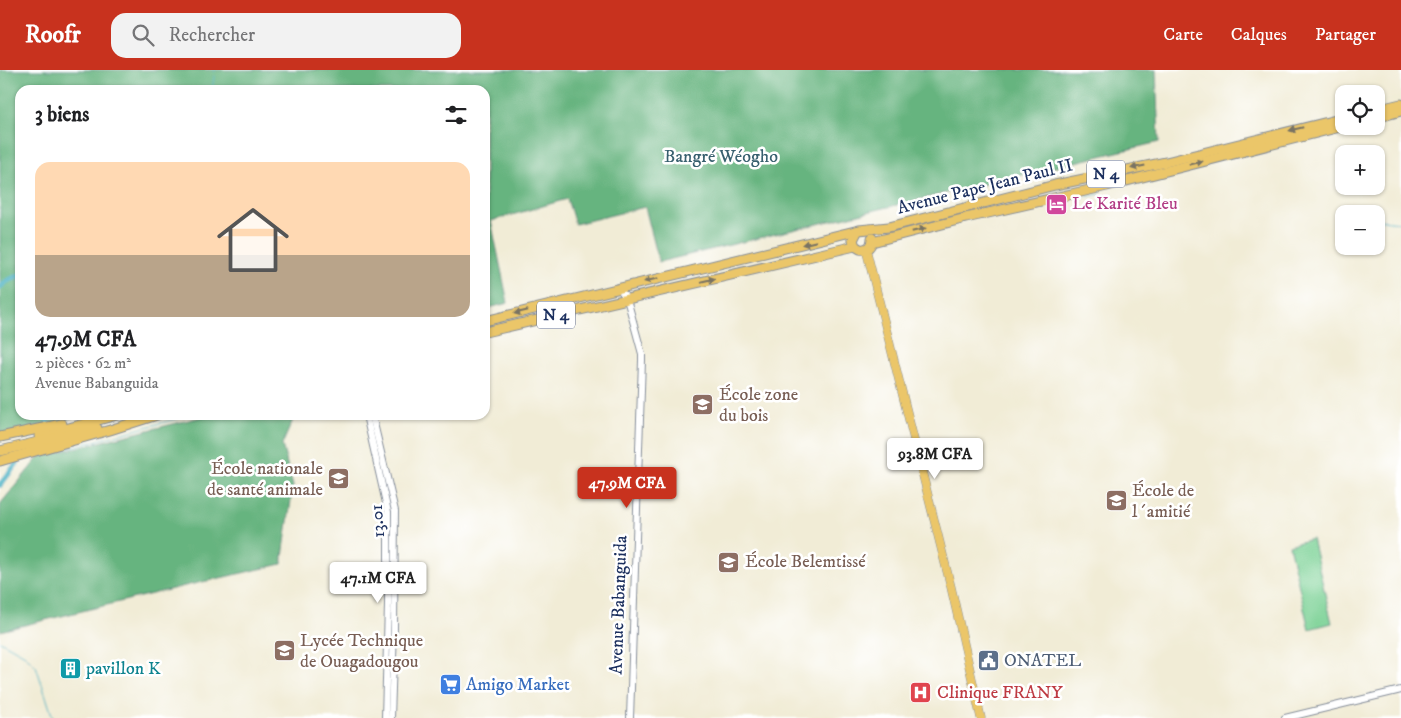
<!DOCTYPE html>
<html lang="fr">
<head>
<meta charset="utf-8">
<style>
	:root { --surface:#fff; --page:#f2f2f2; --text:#202124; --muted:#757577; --accent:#c8321e }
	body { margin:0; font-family:"IM FELL DW Pica",serif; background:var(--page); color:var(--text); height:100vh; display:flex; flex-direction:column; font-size:19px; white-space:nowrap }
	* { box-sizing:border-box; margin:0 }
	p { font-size:16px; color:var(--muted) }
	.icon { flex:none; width:28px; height:28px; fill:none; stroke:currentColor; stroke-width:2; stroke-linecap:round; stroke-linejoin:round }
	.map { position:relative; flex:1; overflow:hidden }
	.sheet { position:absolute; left:15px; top:15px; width:475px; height:335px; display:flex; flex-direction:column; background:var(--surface); border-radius:15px; box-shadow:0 1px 4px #0004 }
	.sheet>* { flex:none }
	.controls { position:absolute; left:1335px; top:15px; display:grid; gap:10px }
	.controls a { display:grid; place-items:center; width:50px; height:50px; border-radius:10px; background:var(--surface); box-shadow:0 1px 4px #0004; font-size:25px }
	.price { position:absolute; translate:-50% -42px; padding:0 11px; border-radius:5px; background:#fff; color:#222; font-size:16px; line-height:32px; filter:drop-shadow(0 1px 2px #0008) }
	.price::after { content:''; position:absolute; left:50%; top:30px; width:15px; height:11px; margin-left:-8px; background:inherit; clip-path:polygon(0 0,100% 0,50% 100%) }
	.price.current { background:var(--accent); color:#fff }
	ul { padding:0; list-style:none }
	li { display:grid; align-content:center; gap:10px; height:265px; padding:0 20px }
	li span { display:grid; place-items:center; height:155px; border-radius:15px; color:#555 }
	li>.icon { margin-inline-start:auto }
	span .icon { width:90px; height:90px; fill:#fffc; stroke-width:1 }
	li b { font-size:21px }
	h2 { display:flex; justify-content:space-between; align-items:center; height:60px; padding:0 20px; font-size:21px }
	header { display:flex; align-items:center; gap:30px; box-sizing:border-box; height:70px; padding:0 25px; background:var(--accent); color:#fff }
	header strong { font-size:24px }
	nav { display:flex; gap:28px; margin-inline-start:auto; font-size:18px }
	.search { width:350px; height:45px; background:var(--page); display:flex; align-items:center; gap:12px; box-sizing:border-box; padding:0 18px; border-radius:15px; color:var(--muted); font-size:19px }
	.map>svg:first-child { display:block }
</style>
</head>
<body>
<header>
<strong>Roofr</strong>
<div class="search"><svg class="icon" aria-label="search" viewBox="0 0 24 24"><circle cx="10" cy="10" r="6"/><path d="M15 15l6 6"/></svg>Rechercher</div>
<nav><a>Carte</a><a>Calques</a><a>Partager</a></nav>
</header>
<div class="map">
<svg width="1401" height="648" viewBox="0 0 1401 648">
	<rect width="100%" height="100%" fill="#fff"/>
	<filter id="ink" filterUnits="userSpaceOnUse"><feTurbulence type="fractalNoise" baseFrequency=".02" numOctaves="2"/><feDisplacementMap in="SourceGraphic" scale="10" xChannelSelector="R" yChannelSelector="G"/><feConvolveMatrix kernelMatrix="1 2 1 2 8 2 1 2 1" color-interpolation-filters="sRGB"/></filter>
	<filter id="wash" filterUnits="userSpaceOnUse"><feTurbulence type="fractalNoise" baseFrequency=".0096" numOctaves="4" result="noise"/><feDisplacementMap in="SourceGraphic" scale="20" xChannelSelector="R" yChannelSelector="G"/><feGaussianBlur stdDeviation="1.12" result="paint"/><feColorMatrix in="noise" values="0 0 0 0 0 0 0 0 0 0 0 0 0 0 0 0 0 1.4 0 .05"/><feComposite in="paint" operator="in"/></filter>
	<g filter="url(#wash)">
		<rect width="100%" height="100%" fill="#f1ecd6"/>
		<polygon fill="#7dd296" stroke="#4c807a" points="1312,469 1332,553 1309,559 1289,475"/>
		<g fill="#66b47f" stroke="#40726e">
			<polygon points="0,0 1156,0 1159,72 659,192 645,137 575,154 567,129 491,151 508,233 485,239 485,20 20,20 20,345 84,345 0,366"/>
			<polygon points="209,345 295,345 282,375 293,416 282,494 189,515 0,561 0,439 1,433 39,387"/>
		</g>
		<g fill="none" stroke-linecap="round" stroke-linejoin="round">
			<g stroke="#44afc2" stroke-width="1">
				<polyline points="212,20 215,0"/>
				<polyline points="1079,128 1100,124"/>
				<polyline points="1005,146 1056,134"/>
				<polyline points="1380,150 1401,152"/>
				<polyline points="42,385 191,345"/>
				<polyline points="0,571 25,585 36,596 53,648"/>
			</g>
			<g stroke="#44afc2" stroke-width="5.5">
				<polyline points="0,217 7,211 20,205"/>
				<polyline points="47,351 51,345"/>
				<polyline points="0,415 17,393"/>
			</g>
		</g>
	</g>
	<g filter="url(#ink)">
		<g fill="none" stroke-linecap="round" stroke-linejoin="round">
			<defs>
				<g id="minor">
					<polyline points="619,218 627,229 642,284 642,290 630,648"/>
					<polyline points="366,345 388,442 388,534 385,648"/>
					<polyline points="372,345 395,441 394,559 391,648"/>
					<polyline points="1285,648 1401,620"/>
				</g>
				<polyline id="major" points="866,179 951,517 981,648"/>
				<g id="highway">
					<polyline points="1376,40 1401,34"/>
					<polyline points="1376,48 1401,41"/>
					<path d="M 857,162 L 853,170 L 855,176 L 860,179 C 868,180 872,176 872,168"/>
					<polyline points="872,172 966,148 1107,116 1344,56"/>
					<polyline points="485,251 859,160 889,157 1055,115 1166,92 1344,48"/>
					<polyline points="485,262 855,176"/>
					<polyline points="39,366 117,345"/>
					<polyline points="0,367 62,354"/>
					<polyline points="0,381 97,358"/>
					<polyline points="0,391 110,360 157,345"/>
				</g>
			</defs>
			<use href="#minor" stroke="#868e9a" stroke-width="8"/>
			<use href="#major" stroke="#868e9a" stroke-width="9"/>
			<use href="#highway" stroke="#868e9a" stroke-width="11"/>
			<use href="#minor" stroke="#fff" stroke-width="6"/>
			<use href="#major" stroke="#ebc669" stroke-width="8"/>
			<use href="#highway" stroke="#ebc669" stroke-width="9"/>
		</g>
		<defs><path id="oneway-solid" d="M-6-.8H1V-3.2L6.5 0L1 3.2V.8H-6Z" transform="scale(1.25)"/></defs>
		<g fill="#797363">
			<use href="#oneway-solid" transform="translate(1296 59) rotate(166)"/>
			<use href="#oneway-solid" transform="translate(1196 93) rotate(-14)"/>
			<use href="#oneway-solid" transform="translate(1138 97) rotate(168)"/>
			<use href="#oneway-solid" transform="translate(919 160) rotate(-14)"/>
			<use href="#oneway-solid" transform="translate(809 173) rotate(167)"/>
			<use href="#oneway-solid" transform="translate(651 210) rotate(166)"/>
			<use href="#oneway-solid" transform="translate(708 210) rotate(-13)"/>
			<use href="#oneway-solid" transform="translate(521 242) rotate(166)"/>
		</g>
	</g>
	<defs>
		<symbol id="hotel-square" viewBox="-11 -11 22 22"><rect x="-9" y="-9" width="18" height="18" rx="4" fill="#d1479c" stroke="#fff"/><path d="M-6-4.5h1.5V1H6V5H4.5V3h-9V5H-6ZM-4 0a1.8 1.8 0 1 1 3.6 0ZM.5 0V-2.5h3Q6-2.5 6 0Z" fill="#fff"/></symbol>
		<symbol id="school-square" viewBox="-11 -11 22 22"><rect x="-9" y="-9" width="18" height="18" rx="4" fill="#8d6e63" stroke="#fff"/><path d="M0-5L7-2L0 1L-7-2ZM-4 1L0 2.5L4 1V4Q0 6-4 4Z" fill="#fff"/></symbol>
		<symbol id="civic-square" viewBox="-11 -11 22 22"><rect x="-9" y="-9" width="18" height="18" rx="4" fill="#5c6f8a" stroke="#fff"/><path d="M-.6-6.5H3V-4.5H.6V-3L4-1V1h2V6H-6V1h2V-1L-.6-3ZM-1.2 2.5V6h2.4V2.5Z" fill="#fff"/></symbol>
		<symbol id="building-square" viewBox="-11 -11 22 22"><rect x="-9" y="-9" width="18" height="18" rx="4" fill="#0f9aa8" stroke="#fff"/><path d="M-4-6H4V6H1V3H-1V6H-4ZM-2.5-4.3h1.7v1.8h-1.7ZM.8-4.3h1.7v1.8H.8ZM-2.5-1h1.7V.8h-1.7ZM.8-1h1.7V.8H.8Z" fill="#fff"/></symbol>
		<symbol id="supermarket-square" viewBox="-11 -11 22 22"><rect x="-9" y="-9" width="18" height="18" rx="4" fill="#3f7fe0" stroke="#fff"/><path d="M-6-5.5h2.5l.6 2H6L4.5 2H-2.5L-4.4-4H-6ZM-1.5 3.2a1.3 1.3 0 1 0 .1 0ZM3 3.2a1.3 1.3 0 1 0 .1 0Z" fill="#fff"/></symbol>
		<symbol id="hospital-square" viewBox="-11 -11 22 22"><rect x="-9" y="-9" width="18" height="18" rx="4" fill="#e0444e" stroke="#fff"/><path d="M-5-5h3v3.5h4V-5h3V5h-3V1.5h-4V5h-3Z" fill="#fff"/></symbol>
	</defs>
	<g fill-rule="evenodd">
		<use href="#hotel-square" x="1044" y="122" width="25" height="25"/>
		<use href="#school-square" x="690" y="322" width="25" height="25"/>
		<use href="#school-square" x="326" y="396" width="25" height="25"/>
		<use href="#school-square" x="1104" y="418" width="25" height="25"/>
		<use href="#school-square" x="716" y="480" width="25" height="25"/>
		<use href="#school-square" x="272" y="568" width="25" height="25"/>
		<use href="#civic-square" x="976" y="578" width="25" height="25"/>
		<use href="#building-square" x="58" y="586" width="25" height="25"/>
		<use href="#supermarket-square" x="438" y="602" width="25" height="25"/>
		<use href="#hospital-square" x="908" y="610" width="25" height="25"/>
	</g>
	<g text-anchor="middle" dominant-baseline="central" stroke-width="5" stroke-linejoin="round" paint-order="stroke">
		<g fill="#fff" stroke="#5f6d8e" stroke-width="1">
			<rect x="1087" y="90.5" width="38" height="27" rx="4"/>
			<rect x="537" y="231.5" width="38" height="27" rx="4"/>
		</g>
		<g font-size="16" font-weight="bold" fill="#1b2f5e">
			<text x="1106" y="104">N 4</text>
			<text x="556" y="245">N 4</text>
		</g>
		<g font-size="18" fill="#38606f" stroke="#fff">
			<text x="721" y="87">Bangré Wéogho</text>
		</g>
		<g font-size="18" fill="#1b2f5e" stroke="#fff">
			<text transform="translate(985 117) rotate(-14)">Avenue Pape Jean Paul II</text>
			<text transform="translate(378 451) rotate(-94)">13.01</text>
			<text transform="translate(619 535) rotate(-88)">Avenue Babanguida</text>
		</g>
		<g font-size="18" fill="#b23c85" stroke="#fff" text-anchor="start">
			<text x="1072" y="134">Le Karité Bleu</text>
		</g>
		<g font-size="18" fill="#785e54" stroke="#fff" text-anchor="start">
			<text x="719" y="325">École zone<tspan x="719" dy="21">du bois</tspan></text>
			<text x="323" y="399" text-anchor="end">École nationale<tspan x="323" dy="21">de santé animale</tspan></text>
			<text x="1132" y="421">École de<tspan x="1132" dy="21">l´amitié</tspan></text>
			<text x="745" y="492">École Belemtissé</text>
			<text x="300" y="571">Lycée Technique<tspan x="300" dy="21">de Ouagadougou</tspan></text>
		</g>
		<g font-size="18" fill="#4e5e75" stroke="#fff" text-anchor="start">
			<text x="1004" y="591">ONATEL</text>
		</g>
		<g font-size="18" fill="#0d838f" stroke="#fff" text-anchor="start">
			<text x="86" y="599">pavillon K</text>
		</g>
		<g font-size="18" fill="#366cbe" stroke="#fff" text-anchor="start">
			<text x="466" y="615">Amigo Market</text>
		</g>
		<g font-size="18" fill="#be3a42" stroke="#fff" text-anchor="start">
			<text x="937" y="623">Clinique FRANY</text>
		</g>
	</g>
</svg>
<div class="controls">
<a><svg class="icon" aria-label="locate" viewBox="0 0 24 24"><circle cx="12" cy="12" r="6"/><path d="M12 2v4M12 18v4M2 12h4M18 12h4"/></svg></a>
<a>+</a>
<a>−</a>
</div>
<b class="price" style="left:935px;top:410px">93.8M CFA</b>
<b class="price current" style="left:627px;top:439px">47.9M CFA</b>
<b class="price" style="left:378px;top:534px">47.1M CFA</b>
<section class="sheet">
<h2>3 biens<svg class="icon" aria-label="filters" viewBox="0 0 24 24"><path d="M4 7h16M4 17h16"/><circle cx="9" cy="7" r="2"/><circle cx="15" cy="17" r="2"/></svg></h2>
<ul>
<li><span style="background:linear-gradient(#ffd9b3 60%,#b9a48a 0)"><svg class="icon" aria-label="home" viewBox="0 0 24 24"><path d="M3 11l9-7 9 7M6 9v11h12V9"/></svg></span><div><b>47.9M CFA</b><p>2 pièces · 62 m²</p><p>Avenue Babanguida</p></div></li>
</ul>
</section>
</div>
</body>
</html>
